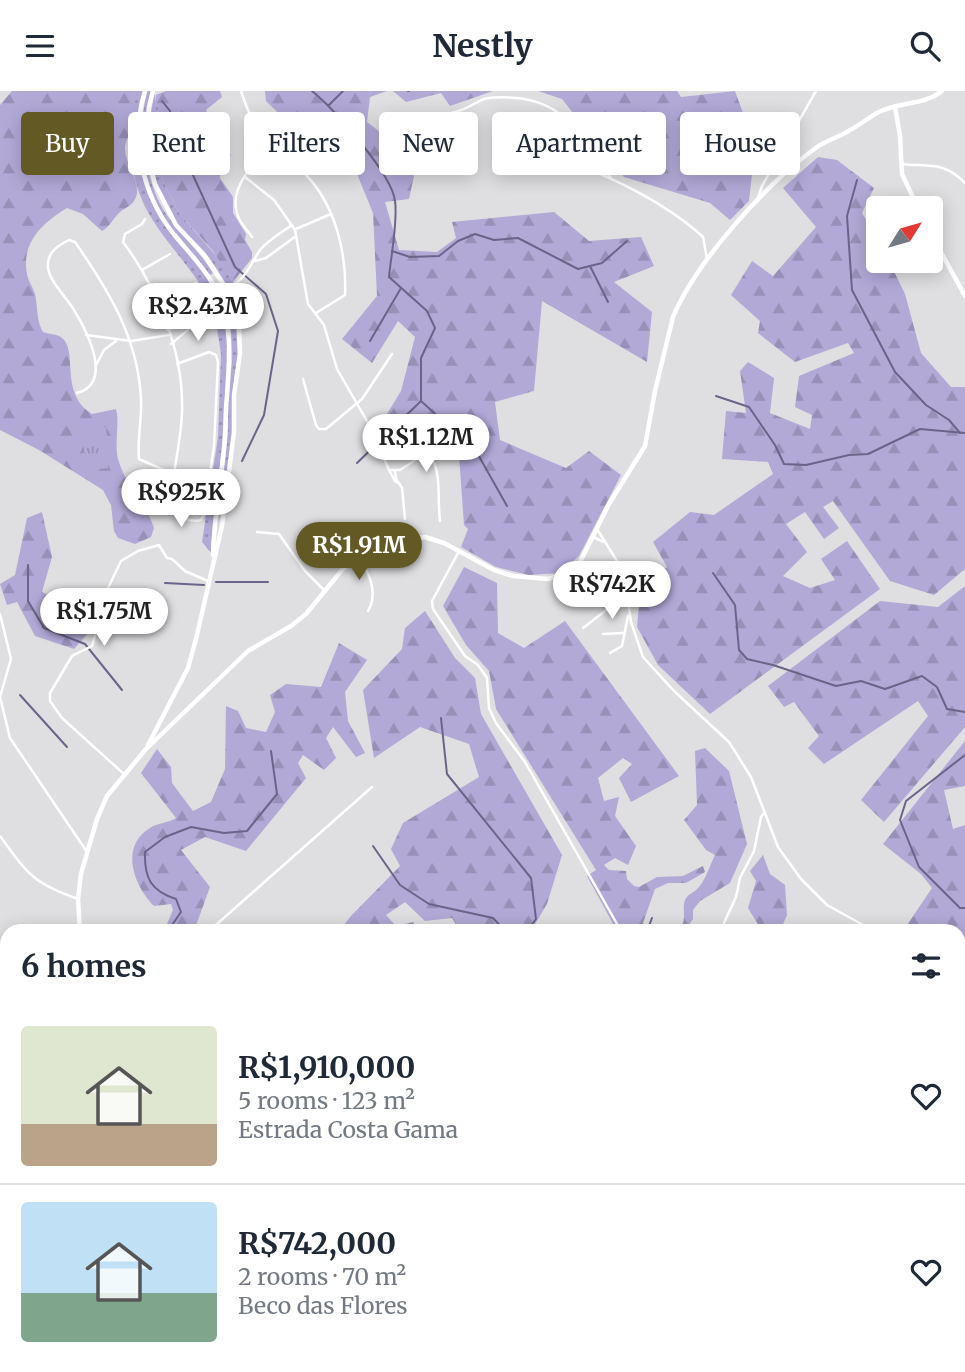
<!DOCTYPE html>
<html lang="en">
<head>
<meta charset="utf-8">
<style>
	:root { --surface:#fff; --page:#f2f2f3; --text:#1f2937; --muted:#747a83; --line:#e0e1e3; --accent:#625925 }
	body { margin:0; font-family:Merriweather,serif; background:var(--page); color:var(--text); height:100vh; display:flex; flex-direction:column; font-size:26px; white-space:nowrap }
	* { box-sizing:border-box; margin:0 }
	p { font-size:23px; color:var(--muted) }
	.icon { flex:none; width:38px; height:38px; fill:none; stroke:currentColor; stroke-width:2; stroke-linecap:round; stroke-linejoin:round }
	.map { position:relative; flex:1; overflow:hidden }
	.panel { position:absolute; left:0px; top:833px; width:966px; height:448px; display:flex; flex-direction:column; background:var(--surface); border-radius:21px 21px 0 0; box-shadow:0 4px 18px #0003 }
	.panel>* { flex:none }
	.hud { position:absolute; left:21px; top:21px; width:924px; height:63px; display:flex; gap:14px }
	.needle { width:46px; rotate:53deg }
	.buttons { position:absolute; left:866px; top:105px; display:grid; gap:14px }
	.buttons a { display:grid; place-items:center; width:77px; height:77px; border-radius:7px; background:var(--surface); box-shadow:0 4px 18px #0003; font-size:35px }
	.price { position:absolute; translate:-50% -60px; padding:0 16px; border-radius:24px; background:#fff; color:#222; font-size:23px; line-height:46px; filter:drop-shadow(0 2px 4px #0008) }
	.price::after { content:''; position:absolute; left:50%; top:42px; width:21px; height:16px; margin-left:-10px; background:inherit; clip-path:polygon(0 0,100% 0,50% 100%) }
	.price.selected { background:var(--accent); color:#fff }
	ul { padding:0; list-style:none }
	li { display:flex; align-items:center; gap:21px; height:175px; padding:0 21px }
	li+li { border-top:2px solid var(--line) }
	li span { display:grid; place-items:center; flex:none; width:196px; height:140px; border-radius:7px; color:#555 }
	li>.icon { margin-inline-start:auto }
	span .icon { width:84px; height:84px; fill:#fffc; stroke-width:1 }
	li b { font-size:30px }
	h2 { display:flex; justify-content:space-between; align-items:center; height:84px; padding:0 21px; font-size:30px }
	.chip { padding:0 24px; border-radius:7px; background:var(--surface); box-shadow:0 4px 18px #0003; font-size:24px; line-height:63px }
	.chip.selected { background:var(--accent); color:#fff }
	header { display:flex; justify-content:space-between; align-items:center; height:91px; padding:0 21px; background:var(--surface); font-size:32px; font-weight:700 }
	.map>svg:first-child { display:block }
</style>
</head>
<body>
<header><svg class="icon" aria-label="menu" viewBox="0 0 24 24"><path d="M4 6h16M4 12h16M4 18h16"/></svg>Nestly<svg class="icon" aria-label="search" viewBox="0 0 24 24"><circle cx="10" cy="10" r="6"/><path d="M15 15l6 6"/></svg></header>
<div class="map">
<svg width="965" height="1281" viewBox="0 0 965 1281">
	<defs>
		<pattern id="grass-dots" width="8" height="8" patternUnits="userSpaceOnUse" patternTransform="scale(1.75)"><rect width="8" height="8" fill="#b2a9d7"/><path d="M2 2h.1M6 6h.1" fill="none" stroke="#9890b7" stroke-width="1.8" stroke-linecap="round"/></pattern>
		<pattern id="forest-firs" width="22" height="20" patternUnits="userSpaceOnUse" patternTransform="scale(1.75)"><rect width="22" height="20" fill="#b2a9d7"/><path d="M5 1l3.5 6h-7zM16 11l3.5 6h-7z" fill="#9890b7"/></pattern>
		<pattern id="wetland-marsh" width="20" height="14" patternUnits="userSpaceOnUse" patternTransform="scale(1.75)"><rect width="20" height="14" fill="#b2a9d7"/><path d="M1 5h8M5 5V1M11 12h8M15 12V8" fill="none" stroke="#9890b7"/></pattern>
		<pattern id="park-tufts" width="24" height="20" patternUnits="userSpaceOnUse" patternTransform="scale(1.75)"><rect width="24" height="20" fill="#b2a9d7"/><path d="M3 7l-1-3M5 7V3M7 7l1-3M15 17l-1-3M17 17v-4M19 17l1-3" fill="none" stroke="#9890b7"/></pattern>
	</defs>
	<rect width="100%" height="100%" fill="#dfdee1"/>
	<g fill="url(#grass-dots)">
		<path d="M 135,0 L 143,0 L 137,48 L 150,107 L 209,190 L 215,204 L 210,210 C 195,181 172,159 154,131 C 129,94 124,43 135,0 Z"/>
		<path d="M 147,0 L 151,0 C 140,43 143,95 172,131 C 186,148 201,163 213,182 L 210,184 C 156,130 130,77 147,0 Z"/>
		<path d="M 155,0 L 155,11 L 158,16 L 156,56 L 163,90 L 179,122 L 219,168 L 234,193 L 227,194 C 219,182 212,169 202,158 C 195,150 186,143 179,135 C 148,94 144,49 155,0 Z"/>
		<path d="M 220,223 C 243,242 211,424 211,462 L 202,451 L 218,346 L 221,263 L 215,225 Z"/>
		<polygon points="236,236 238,265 231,357 218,435 228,341 228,310 232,271 231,237"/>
		<polygon points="643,1274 710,1274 710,1278 704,1281 640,1281"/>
	</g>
	<g fill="url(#forest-firs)">
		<path d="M 12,0 L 135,0 L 129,45 C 114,66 147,91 134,110 C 131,115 125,117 121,120 C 113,127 111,135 102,140 L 83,123 L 67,117 C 42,132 21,152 27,183 C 28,190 33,196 35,203 C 38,216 36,229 43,241 C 48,243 54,243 59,245 C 81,256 57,301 92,323 L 116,318 C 120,332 114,351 118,368 C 125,394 146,412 154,437 L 151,446 L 135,453 L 118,447 L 114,440 L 111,414 L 103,399 L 39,359 L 0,339 L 0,14 Z"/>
		<polygon points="166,0 220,0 222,6 206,19 219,53 231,64 220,82 220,87 233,106 233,122 246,143 245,149 252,161 252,167 233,191 213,160 179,122 163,90 156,56 158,16 155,11 156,4"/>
		<polygon points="265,0 387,0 370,6 367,31 389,48 414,85 409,108 385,111 399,159 437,161 456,147 452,131 554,121 589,150 641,146 654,175 614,191 652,221 647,271 542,210 534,300 495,311 500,349 566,377 589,360 621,384 579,465 560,482 529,484 496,476 461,456 468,438 464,434 459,364 421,335 394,351 379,336 401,300 415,246 398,230 372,272 342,248 377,205 373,122 348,61 312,55 266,10"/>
		<polygon points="393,0 493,0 450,15 441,2 406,11"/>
		<polygon points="538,0 677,0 681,6 735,0 751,44 776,46 777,58 754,66 749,110 730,129 710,112 624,86 562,8"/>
		<polygon points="818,66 837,69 874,97 862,122 878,148 878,170 889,170 905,203 921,262 951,296 965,296 965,478 934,504 890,490 833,410 823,416 839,437 824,448 805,421 786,433 807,461 783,485 810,497 835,489 821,468 847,450 880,498 710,623 658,574 637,536 640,502 667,476 653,451 690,421 714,424 773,383 768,371 722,368 726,320 746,322 740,280 748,271 774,287 770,322 810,338 812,324 795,316 799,285 854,262 848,252 795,271 758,242 760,230 731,204 752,170 773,185 816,136 783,97"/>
		<polygon points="42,421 52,466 42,501 97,532 74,558 35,545 17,511 7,514 0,493 15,484 27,427"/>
		<polygon points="464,476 497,492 498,542 524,557 565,530 679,685 631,711 619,687 632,673 623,667 598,687 604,710 619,706 615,725 636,755 628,774 615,767 604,774 609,779 626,780 627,788 634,795 639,796 657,786 683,785 703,775 705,781 686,792 668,792 655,798 643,832 649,840 617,840 587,785 596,779 496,618 489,580 466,554 443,515"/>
		<polygon points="965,495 965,636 884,731 861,709 928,625 918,610 824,673 808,657 819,645 794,611 784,616 768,595 880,510 938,516"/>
		<polygon points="425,520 455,567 475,587 481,623 562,764 547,813 531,840 460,840 452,827 425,830 405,811 386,824 396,835 413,831 418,840 339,840 351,825 400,775 391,758 403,732 479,686 469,653 420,636 374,667 363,599 402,558 405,537"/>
		<path d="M 339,552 L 367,569 L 345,601 L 348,630 L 365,662 L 356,666 L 333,636 L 326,647 L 336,667 L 324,679 L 303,664 L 298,672 L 306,687 L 246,760 L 205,746 L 181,759 L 210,796 L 194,840 L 164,840 L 173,819 L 171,813 L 154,815 C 134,795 119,756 150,737 C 157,732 168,732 176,727 L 141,682 L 157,658 L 171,676 L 172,692 L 193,720 L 211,711 L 225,678 L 226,615 L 238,620 L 246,637 L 266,641 L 275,621 L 270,604 L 286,593 L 321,596 Z"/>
		<polygon points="965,650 965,695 944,699 953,738 965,734 965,866 959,865 959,840 903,840 932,797 921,783 883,753"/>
		<path d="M 705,657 L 729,680 L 747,753 L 730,792 L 700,810 L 693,819 L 693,828 L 688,835 L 691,840 L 677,840 C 689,830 681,821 685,809 C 688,803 693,802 697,798 C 705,791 710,774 715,764 L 706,759 L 684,729 L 697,714 L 695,660 Z"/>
		<polygon points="763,764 770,783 785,794 787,824 780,840 762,840 748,817 756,790 750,780"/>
		<path d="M 7,1121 L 7,1274 L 8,1278 C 22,1273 31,1272 43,1281 L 0,1281 L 0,1127 Z"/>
		<polygon points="959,1268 965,1272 965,1281 770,1281 770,1274 959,1274"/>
		<polygon points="87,1274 202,1274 197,1281 87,1281"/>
		<polygon points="575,1274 643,1274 640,1281 570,1281"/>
	</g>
	<polygon fill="url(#wetland-marsh)" points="202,1274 575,1274 569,1281 197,1281"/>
	<g fill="url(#park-tufts)">
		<polygon points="3,152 20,155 24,168 9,174 0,165 0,155"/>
		<polygon points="106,336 109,377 85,379 83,338"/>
	</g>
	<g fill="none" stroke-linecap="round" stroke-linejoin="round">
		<g stroke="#6c6488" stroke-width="2">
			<path d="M 312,0 C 334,18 392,83 395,110 C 398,130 391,165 389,186 L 427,220 L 435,237 L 421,267 L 421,310 L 476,360 L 507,415"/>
			<polyline points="408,0 409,0"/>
			<polyline points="162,10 170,20 176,47 235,176 266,203 278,240 264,324 242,370"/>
			<polyline points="329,14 343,0"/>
			<polyline points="857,89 847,125 852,199 895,281 926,314 949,329 960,342"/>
			<polyline points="392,160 410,166 439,165 458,150 475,143 494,149 518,147 578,178 602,172 627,150"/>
			<polyline points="590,175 608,211"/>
			<polyline points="370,250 401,197"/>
			<polyline points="716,305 749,316 775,354 784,373 806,374 849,364 868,363 920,338 965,342"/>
			<polyline points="357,372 421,310"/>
			<polyline points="28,474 28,510 44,537 85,553 122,599"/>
			<polyline points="713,482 735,514 739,559 747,568 773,574 836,595 861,590 885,598 922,585 937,596 947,618 965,621"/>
			<polyline points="216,491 268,491"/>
			<polyline points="165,492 204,494"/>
			<polyline points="20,604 67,656"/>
			<polyline points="441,627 447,683 531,787 536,828 527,840"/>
			<polyline points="965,664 906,710 900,729 919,776 960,817 965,817"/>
			<polyline points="373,755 400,794 429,813 493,827 505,840"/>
			<path d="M 168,840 L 181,821 L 176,808 C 151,800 144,787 145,761 L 165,746 L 191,736 L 224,742 L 247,740 L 277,703 L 271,660"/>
			<polyline points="647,840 652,827"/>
			<polyline points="959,1038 965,1034"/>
			<polyline points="270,1274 270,1281"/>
			<polyline points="432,1274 439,1278 447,1274"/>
			<polyline points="472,1274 477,1281"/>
			<polyline points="815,1274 816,1281"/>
			<polyline points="868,1274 875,1281"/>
			<polyline points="938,1274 954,1281"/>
			<polyline points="884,1281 912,1274"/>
		</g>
		<g stroke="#fff" stroke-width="2.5">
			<path d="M 241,0 C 248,21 256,41 272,56 C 283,66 295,73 306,84 C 335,114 347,162 345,204 L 316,222"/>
			<path d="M 405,27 C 424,27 446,25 464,18 C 471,15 477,11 484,8 C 494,5 505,6 516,7 C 571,12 579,50 611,87"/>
			<path d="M 508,46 C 574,72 649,97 703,146 L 707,168"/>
			<path d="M 901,73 C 928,76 944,70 965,92"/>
			<polyline points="245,86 274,109 295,139 308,213 324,234 337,278 371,337 389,379 395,390 400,393"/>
			<polyline points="758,107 762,95 816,0"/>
			<path d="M 145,128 L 142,133 L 125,143 L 123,151 C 158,198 184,261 182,321 C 181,354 171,386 170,418 C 176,425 191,432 201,429 L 203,425 L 214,356 L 218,271 L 216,264 L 209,261 L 177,273"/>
			<polyline points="296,138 331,123"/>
			<path d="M 252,146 C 247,138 239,132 237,122 C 229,96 254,72 271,55"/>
			<polyline points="255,170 266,167 296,145"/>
			<polyline points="142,179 170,163"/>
			<path d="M 225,196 C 243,195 251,172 260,159 C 268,149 282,141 292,134"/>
			<polyline points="230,205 237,193"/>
			<polyline points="159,213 196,192"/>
			<polyline points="167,239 186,232 219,206"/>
			<polyline points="86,244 131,250 169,244"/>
			<path d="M 171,253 C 185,242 207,219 225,223"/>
			<polyline points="96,274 104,259 116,250"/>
			<polyline points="303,288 316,334 319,338 326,338 362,308 392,263"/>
			<path d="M 77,302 C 114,292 87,240 74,219 C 66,205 46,188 48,172 C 49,160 59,154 69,149 L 75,151 C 109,200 138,247 141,308 C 142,328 137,349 139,368 L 175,384"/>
			<path d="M 389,379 L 400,379 L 423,364 L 431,365 C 442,384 437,408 440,430"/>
			<polyline points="395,381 396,388 402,397 405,428"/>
			<polyline points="597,438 617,470 627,503 631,531 643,566 674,600 729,651 751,686 778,756 801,788 827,814 874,840"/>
			<polyline points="257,441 279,443 305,480 325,500"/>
			<polyline points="593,446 604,451"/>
			<polyline points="458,462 432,510 433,518 465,565 478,574 487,587 489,617 496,632 525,671 621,840"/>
			<path d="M 358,465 C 369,481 379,502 368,520"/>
			<polyline points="0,523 11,568 0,606 10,647 87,761"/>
			<polyline points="583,537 627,503"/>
			<polyline points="603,543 623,542"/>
			<polyline points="610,562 622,555 628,525"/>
			<polyline points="125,684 62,627 50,610 50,602 72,565 92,555 99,532 100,514 121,470 138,460 159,454 167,467 172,468 185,480 208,490"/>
			<path d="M 0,745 C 27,782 32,792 78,808"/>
			<polyline points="724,832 736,806 740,787 754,760 761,726 765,721"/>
			<polyline points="209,840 372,696"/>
			<polyline points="959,870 965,871"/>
			<polyline points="959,903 965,902"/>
			<polyline points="959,950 965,939"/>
			<polyline points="0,1040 7,1047"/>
		</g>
		<g stroke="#fff" stroke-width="4.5">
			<path d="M 145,0 C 130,48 142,102 172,141 C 189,162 208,180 219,205 C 233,239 229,270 227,305 C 225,323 226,340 224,358 C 220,394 214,428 213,464"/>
			<polyline points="895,16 900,45 902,83 918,117"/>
			<polyline points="931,143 965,205"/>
			<polyline points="148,654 188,577 196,548 222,435 234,341 234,304 240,262 239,238 225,196 205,165 176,134 155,93 149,70 146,47 149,16 153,0"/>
			<path d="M 80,840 L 78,808 L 81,783 L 97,728 L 107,705 L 146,658 L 248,560 L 291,535 L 306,523 L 342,479 L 358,465 L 375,457 L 409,448 L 425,446 L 444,452 L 494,479 L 513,485 L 548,488 L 566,482 L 579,473 L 609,413 L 645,355 L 655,300 L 673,226 C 697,169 767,92 817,56 C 827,49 840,46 850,39 C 860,34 868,27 877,22 C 898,10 923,15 942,0"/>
			<polyline points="0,923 7,924"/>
			<polyline points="82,1274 82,1281"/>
		</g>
	</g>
</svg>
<div class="buttons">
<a><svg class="needle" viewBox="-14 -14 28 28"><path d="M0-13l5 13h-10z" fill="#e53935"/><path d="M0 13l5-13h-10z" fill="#747a83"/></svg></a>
</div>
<b class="price" style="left:198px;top:252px">R$2.43M</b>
<b class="price" style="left:426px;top:383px">R$1.12M</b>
<b class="price" style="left:181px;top:438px">R$925K</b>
<b class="price selected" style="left:359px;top:491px">R$1.91M</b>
<b class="price" style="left:612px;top:530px">R$742K</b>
<b class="price" style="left:104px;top:557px">R$1.75M</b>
<div class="hud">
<a class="chip selected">Buy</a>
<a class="chip">Rent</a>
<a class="chip">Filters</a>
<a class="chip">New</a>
<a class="chip">Apartment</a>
<a class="chip">House</a>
</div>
<section class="panel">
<h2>6 homes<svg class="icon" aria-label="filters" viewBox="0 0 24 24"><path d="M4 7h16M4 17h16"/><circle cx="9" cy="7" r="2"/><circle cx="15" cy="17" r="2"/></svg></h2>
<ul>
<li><span style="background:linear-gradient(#dfe7d0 70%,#b9a48a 0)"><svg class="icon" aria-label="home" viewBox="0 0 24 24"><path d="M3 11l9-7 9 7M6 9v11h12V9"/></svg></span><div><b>R$1,910,000</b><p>5 rooms · 123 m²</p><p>Estrada Costa Gama</p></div><svg class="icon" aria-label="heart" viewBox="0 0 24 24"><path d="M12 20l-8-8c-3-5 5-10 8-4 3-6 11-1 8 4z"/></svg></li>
<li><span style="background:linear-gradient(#bfe0f5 65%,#7fa58c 0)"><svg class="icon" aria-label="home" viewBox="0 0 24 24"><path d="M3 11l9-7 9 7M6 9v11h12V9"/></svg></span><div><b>R$742,000</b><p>2 rooms · 70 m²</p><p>Beco das Flores</p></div><svg class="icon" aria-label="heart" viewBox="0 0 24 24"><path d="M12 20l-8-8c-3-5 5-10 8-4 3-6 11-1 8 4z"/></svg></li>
</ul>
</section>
</div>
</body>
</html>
